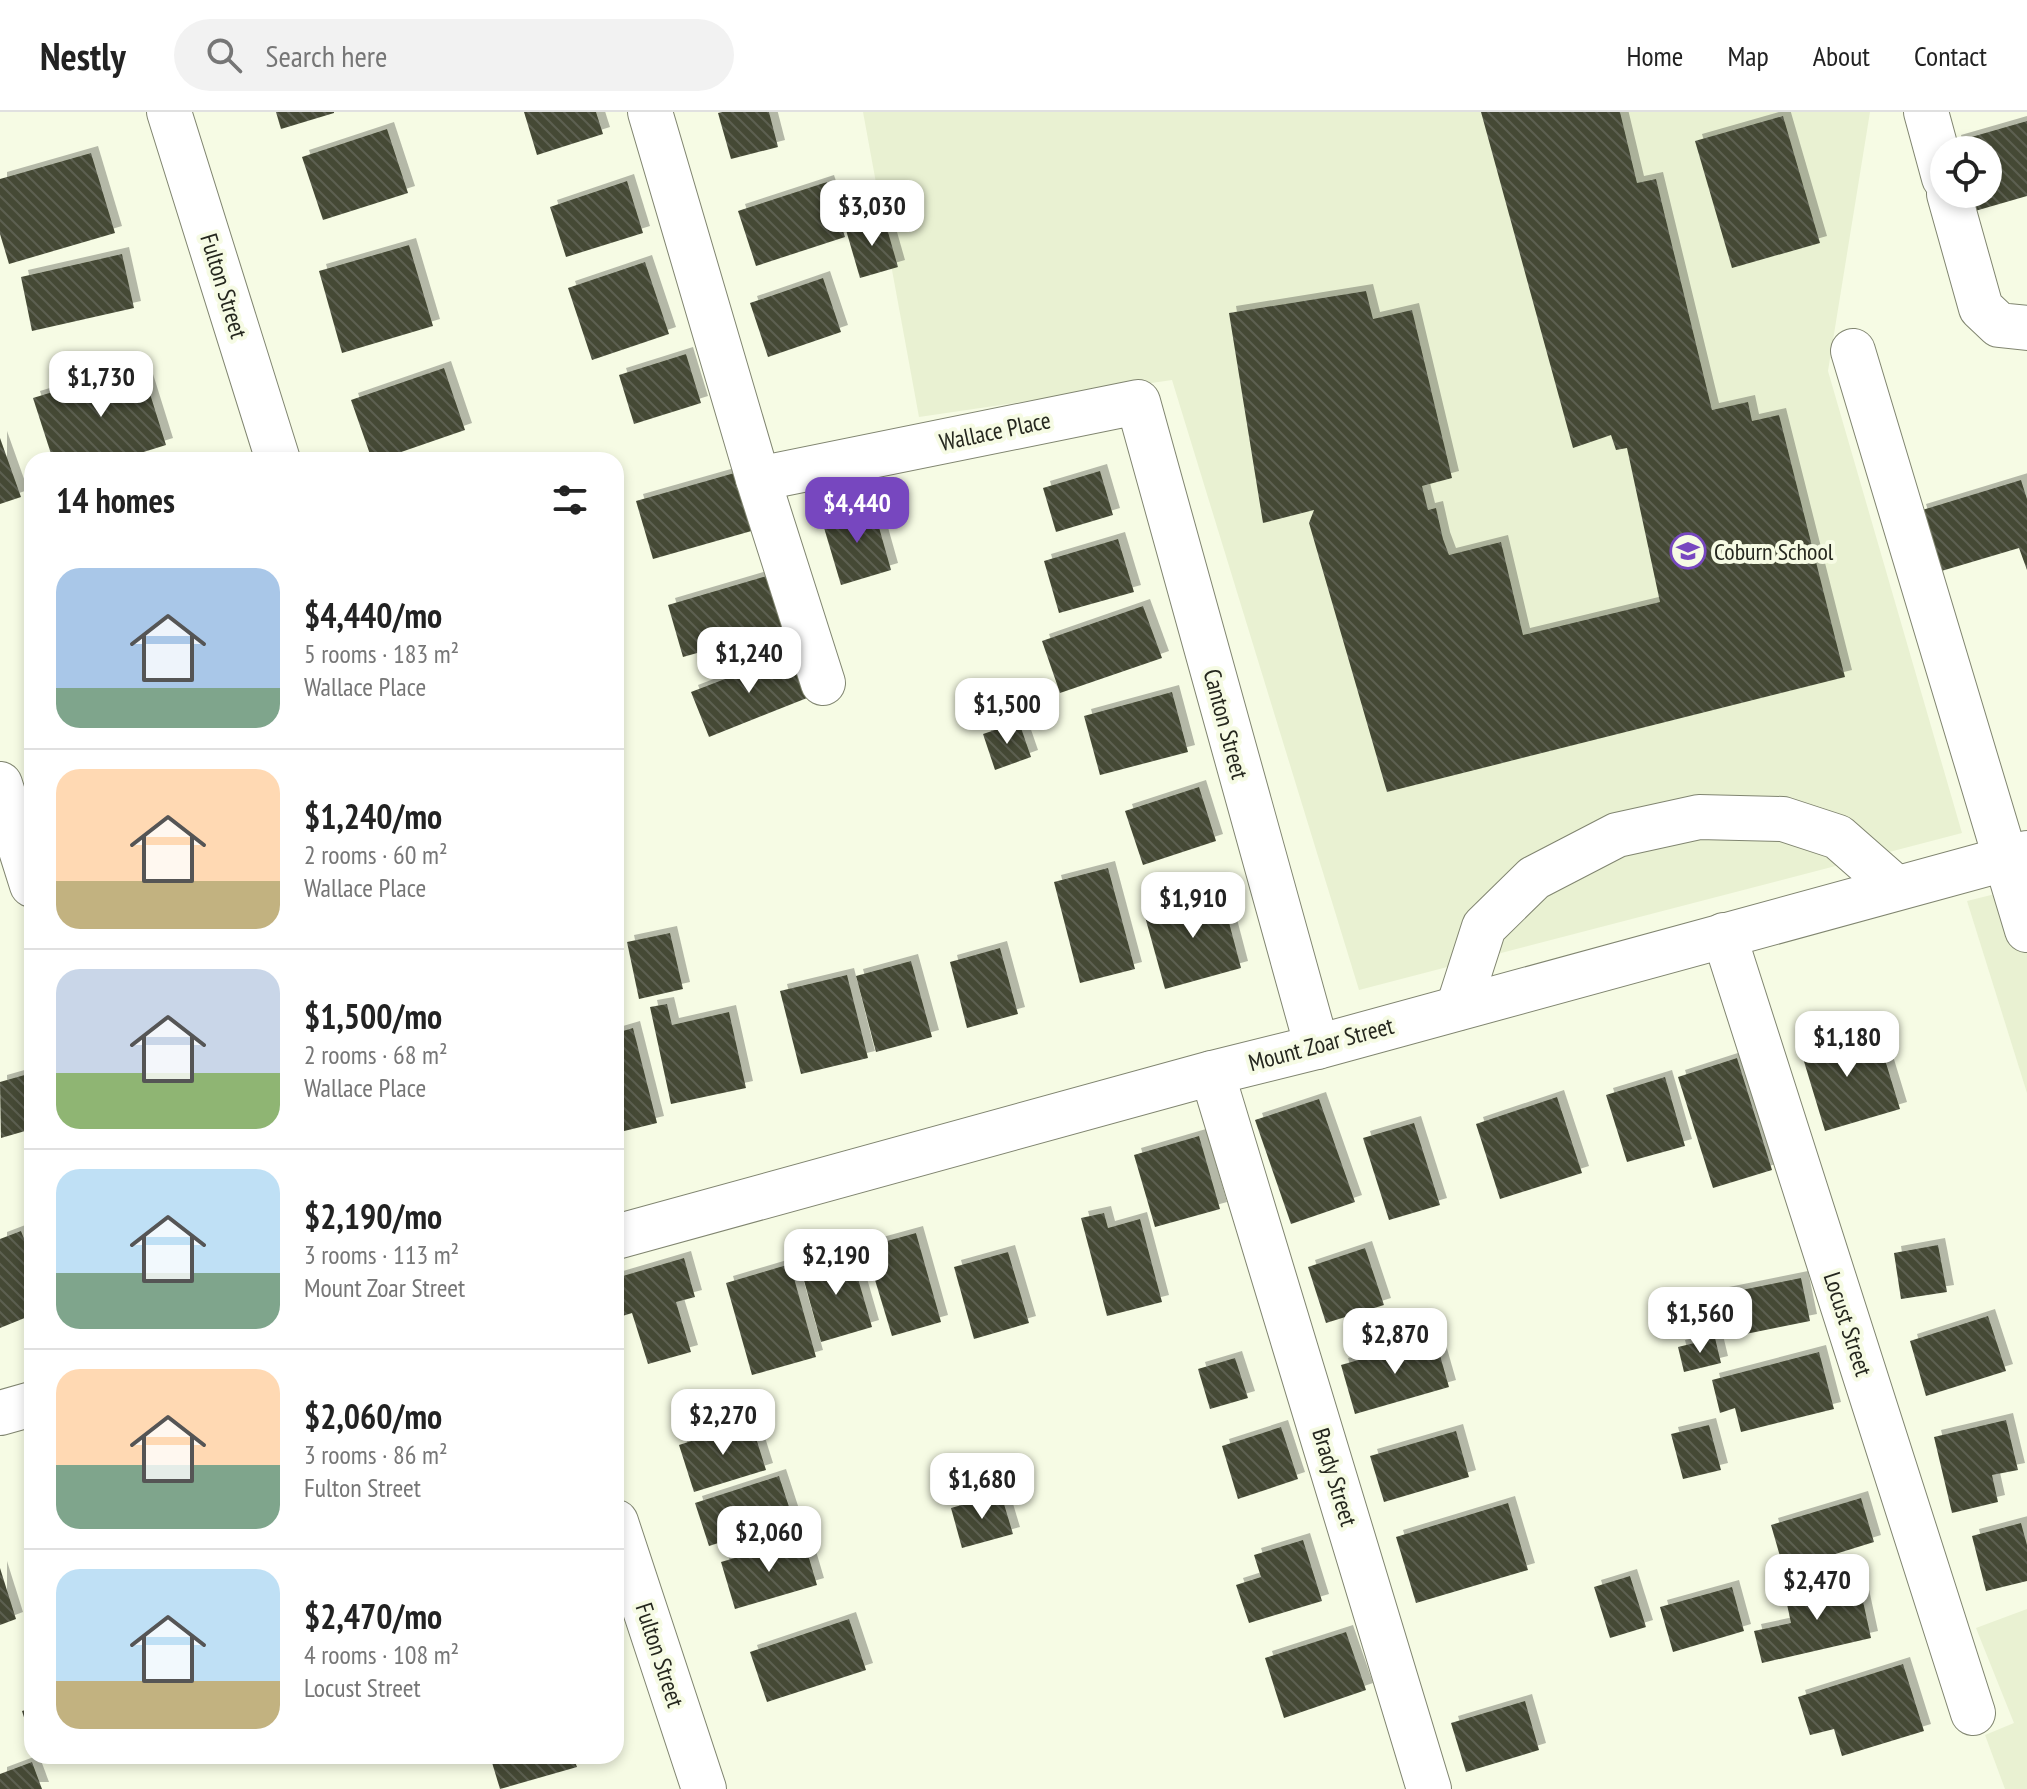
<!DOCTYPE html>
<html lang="en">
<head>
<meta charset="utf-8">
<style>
	:root { --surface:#fff; --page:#f2f2f2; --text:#222; --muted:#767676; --line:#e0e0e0; --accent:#7747bf }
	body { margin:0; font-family:"PT Sans Narrow",sans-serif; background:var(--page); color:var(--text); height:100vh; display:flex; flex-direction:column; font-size:30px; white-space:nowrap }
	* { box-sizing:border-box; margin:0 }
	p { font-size:26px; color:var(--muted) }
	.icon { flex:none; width:44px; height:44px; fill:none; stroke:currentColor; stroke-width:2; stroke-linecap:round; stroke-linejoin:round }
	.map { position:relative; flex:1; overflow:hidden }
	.side { position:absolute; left:24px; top:340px; width:600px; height:1312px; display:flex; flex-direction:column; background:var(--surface); border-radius:24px; box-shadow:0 4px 12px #0003 }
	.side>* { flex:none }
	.fabs { position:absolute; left:1930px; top:24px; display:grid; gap:16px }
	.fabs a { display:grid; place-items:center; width:72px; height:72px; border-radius:50%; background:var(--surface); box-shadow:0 4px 12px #0003; font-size:40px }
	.price { position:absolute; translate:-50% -68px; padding:0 18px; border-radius:16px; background:#fff; color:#222; font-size:26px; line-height:52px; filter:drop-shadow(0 2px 4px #0008) }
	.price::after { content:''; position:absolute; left:50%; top:48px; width:24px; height:18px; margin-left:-12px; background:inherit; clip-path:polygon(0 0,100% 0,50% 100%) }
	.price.active { background:var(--accent); color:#fff }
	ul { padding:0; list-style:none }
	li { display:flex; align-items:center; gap:24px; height:200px; padding:0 32px }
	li+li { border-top:2px solid var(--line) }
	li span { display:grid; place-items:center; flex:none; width:224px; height:160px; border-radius:24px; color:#555 }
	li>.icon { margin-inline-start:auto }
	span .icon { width:96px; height:96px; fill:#fffc; stroke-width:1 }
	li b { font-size:34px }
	h2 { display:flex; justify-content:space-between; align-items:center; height:96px; padding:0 32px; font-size:34px }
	header { display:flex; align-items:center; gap:48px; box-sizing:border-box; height:112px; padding:0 40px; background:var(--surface); border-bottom:2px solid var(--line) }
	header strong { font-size:38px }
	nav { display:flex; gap:44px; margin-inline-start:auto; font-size:28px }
	.search { width:560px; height:72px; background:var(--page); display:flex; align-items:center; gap:20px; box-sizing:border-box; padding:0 28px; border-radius:44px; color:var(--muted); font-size:30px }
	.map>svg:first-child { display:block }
</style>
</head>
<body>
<header>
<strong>Nestly</strong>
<div class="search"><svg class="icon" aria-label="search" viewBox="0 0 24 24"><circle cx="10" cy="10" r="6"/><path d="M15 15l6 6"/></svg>Search here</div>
<nav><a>Home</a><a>Map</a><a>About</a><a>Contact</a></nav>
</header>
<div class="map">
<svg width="2027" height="1677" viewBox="0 0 2027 1677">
	<defs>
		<pattern id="building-back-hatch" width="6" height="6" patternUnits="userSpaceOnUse" patternTransform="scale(2)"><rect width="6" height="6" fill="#454936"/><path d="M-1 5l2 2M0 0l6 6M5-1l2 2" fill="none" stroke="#5d6051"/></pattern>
		<filter id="shadow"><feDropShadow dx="7" dy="-7" stdDeviation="0" flood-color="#0004"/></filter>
	</defs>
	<rect width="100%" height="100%" fill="#f6fbe4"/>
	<g fill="#e9f1d2">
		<polygon points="863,0 1870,0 1828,259 1962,721 1359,878 1172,268 919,305"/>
		<polygon points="2027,774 2027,981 1967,789"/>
		<polygon points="2027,1497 2027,1677 2005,1677 1985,1623 2014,1611 1976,1516"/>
	</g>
	<g fill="url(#building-back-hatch)" filter="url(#shadow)">
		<polygon points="276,0 334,0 334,1 281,17"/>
		<polygon points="524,0 596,0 603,22 537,43"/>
		<polygon points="722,0 769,0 778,35 731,47 718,1"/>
		<polygon points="1481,0 1620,0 1637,71 1656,67 1712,298 1748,290 1752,309 1779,303 1845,565 1387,680 1309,411 1314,398 1263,411 1229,201 1366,179 1373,207 1412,198 1452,366 1422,374 1428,398 1436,396 1443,427 1449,443 1501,430 1523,523 1660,490 1627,336 1616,338 1611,323 1573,336"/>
		<polygon points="1783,4 1820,131 1732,156 1695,29"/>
		<polygon points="2027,9 2027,84 1975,99 1969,82 1988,82 1988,38 1956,38 1954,30"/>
		<polygon points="387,17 408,81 323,108 302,45"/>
		<polygon points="91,41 115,121 9,152 0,122 0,67"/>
		<polygon points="627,69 643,121 566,145 550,95"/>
		<polygon points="827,70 845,125 756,154 738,99"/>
		<polygon points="884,106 898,155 860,166 846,118"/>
		<polygon points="409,133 433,214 342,241 319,159"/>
		<polygon points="122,142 134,196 32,219 21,165"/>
		<polygon points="645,150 669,222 592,248 568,176"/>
		<polygon points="823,166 841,220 768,245 750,191"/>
		<polygon points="686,242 701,291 634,312 619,263"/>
		<polygon points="141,253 166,333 118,348 53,348 33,286"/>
		<polygon points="444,256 465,318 378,348 372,348 351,288"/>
		<polygon points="0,326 21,385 0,392"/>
		<polygon points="1100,359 1113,403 1056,420 1043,376"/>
		<polygon points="738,360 755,418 653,447 636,389"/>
		<polygon points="2021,368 2027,387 2027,458 2019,436 1938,460 1919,399"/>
		<polygon points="873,394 891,458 841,473 822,409"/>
		<polygon points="1118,427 1134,480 1059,501 1044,449"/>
		<polygon points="770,463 785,516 683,545 668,493"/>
		<polygon points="1143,494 1162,546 1060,581 1042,529"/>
		<polygon points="790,542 807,586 709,625 691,580"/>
		<polygon points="1172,580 1188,640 1100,663 1084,604"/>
		<polygon points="1019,610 1031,645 995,658 983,622"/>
		<polygon points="1199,675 1216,729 1143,753 1125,699"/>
		<polygon points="1108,756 1135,857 1080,871 1054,770"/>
		<polygon points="1221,780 1241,856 1165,877 1144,801"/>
		<polygon points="670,821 683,877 639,887 627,830"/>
		<polygon points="1000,836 1018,902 967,916 950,850"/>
		<polygon points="911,849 932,925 876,940 856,864"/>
		<polygon points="847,863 868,946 801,962 780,879"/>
		<polygon points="667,892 672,913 729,900 746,976 671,992 650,895"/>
		<polygon points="1830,912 1838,941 1879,928 1900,997 1825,1019 1796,923"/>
		<polygon points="633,916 657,1011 616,1021 616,921"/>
		<polygon points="1737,946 1772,1058 1713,1076 1678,965"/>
		<polygon points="28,962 32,975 32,1017 1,1026 0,970"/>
		<polygon points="1665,965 1685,1034 1627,1050 1606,983"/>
		<polygon points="1557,985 1582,1061 1500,1087 1476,1012"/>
		<polygon points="1319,987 1355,1090 1291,1112 1255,1008"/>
		<polygon points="1414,1011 1440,1093 1389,1108 1363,1026"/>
		<polygon points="1199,1024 1220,1097 1155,1115 1134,1043"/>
		<polygon points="1104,1101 1108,1116 1140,1107 1162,1190 1107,1204 1081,1106"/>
		<polygon points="21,1119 32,1147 32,1203 0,1216 0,1127"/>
		<polygon points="916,1121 941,1210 892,1224 865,1135"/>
		<polygon points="1938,1133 1947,1180 1901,1187 1894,1141"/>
		<polygon points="1365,1136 1384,1193 1326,1211 1308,1155"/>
		<polygon points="850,1139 872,1215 821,1230 800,1154"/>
		<polygon points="1008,1140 1029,1211 974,1227 954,1155"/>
		<polygon points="684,1146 695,1185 676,1190 691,1240 648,1252 632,1201 616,1206 616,1166"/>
		<polygon points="790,1152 816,1245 752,1263 726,1171"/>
		<polygon points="1801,1166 1810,1209 1726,1226 1717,1183"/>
		<polygon points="1988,1204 2006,1259 1926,1284 1910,1229"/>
		<polygon points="1435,1226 1449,1275 1355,1302 1341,1253"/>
		<polygon points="1715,1226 1721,1251 1684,1260 1678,1235"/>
		<polygon points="1819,1240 1834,1297 1741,1320 1735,1296 1720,1301 1712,1268"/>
		<polygon points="1235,1246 1248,1286 1210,1297 1198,1257"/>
		<polygon points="2006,1308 2018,1358 1992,1363 1998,1390 1952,1401 1934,1325"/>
		<polygon points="751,1310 766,1358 694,1380 679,1333"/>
		<polygon points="1709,1313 1721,1358 1683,1367 1671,1322"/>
		<polygon points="1281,1315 1298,1367 1238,1387 1222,1334"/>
		<polygon points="1456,1319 1469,1365 1384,1390 1370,1344"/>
		<polygon points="779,1364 793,1407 709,1434 695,1391"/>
		<polygon points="1001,1382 1013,1422 962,1436 951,1396"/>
		<polygon points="1861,1386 1874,1430 1784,1458 1771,1413"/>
		<polygon points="1508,1391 1528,1458 1416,1491 1396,1425"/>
		<polygon points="2021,1411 2027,1433 2027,1469 1986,1479 1972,1424"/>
		<polygon points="803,1426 817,1473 735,1497 721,1450"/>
		<polygon points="1303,1428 1322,1489 1249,1511 1236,1473 1261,1465 1254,1443"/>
		<polygon points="32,1455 32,1478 31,1478 25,1457"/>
		<polygon points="0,1456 16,1507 0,1513"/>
		<polygon points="1630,1464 1646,1515 1610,1526 1594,1475"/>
		<polygon points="1858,1466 1871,1526 1762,1551 1754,1519 1791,1511 1785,1483"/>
		<polygon points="1732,1475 1744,1519 1673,1540 1660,1495"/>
		<polygon points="849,1507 866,1558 767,1590 750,1540"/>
		<polygon points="1346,1520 1366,1578 1284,1606 1265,1546"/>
		<polygon points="1903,1552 1924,1619 1842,1644 1834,1617 1810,1623 1798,1585"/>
		<polygon points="1525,1589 1539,1638 1466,1660 1451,1611"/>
		<polygon points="32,1596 32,1628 31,1628 22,1599"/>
		<polygon points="490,1644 573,1644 577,1655 500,1677"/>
		<polygon points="32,1650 42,1677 0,1677 0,1662"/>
	</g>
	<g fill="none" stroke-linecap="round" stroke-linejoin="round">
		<defs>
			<g id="minor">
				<polyline points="169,0 278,348"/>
				<polyline points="650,0 758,367 823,571"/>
				<polyline points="1926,0 1944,66"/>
				<polyline points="1949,82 1981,196 1999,213 2027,216"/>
				<polyline points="1853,239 2027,818"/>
				<polyline points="758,367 1138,290 1317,935"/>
				<polyline points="0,672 32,773"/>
				<polyline points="1724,823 1973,1601"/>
				<polyline points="1458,896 1484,815 1534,766 1617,723 1699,705 1783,707 1838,725 1896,776"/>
				<polyline points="1212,961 1429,1677"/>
				<polyline points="616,1125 1212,961 1317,935 2027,741"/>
				<polyline points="0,1301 32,1292"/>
				<polyline points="616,1410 704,1677"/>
			</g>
		</defs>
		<use href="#minor" stroke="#808570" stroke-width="46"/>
		<use href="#minor" stroke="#fff" stroke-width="44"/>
	</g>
	<defs>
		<symbol id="school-ring" viewBox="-11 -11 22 22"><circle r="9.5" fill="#f6fbe4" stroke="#7747bf" stroke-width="1.5"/><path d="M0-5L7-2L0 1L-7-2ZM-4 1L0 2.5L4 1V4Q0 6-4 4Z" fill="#7747bf"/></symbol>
	</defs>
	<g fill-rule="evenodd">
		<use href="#school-ring" x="1668" y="419" width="40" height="40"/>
	</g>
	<g text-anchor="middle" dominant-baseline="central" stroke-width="8" stroke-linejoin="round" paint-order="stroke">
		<g font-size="24" fill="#25271e" stroke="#f6fbe4">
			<text transform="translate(224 174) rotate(73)">Fulton Street</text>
			<text transform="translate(995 319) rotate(-12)">Wallace Place</text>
			<text transform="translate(1226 612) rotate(75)">Canton Street</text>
			<text transform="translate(1321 932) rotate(-15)">Mount Zoar Street</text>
			<text transform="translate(1848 1212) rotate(72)">Locust Street</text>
			<text transform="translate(1335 1365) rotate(73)">Brady Street</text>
			<text transform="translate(660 1543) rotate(72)">Fulton Street</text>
		</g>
		<g font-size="24" fill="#25271e" stroke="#f6fbe4" text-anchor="start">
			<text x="1714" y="439">Coburn School</text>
		</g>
	</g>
</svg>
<div class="fabs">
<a><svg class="icon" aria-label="locate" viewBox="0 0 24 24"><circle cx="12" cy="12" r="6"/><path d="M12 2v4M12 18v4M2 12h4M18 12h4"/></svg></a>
</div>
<b class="price" style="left:872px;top:136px">$3,030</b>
<b class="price" style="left:101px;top:307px">$1,730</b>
<b class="price active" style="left:857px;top:433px">$4,440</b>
<b class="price" style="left:749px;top:583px">$1,240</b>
<b class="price" style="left:1007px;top:634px">$1,500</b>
<b class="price" style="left:1193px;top:828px">$1,910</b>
<b class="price" style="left:1847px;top:967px">$1,180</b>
<b class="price" style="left:836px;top:1185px">$2,190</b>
<b class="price" style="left:1700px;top:1243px">$1,560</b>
<b class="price" style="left:1395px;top:1264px">$2,870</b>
<b class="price" style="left:723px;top:1345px">$2,270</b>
<b class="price" style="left:982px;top:1409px">$1,680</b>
<b class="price" style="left:769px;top:1462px">$2,060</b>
<b class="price" style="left:1817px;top:1510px">$2,470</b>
<section class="side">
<h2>14 homes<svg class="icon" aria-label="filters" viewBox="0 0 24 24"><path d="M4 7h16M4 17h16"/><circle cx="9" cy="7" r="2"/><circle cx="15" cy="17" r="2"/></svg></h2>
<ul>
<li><span style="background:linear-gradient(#a9c7e8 75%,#7fa58c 0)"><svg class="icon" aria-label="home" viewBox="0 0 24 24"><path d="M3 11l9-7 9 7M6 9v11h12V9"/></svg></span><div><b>$4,440/mo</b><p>5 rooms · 183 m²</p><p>Wallace Place</p></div></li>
<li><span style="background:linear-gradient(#ffd9b3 70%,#c2b280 0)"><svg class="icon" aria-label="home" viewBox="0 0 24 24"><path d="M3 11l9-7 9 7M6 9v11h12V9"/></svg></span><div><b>$1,240/mo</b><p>2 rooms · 60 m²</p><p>Wallace Place</p></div></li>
<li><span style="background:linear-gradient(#c9d6e8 65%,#8fb573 0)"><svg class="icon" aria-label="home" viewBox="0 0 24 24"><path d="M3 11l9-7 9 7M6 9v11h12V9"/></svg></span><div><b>$1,500/mo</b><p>2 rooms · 68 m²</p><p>Wallace Place</p></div></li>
<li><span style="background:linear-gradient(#bfe0f5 65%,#7fa58c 0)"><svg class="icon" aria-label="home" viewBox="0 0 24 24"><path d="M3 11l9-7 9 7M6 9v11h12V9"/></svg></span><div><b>$2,190/mo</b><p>3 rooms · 113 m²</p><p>Mount Zoar Street</p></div></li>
<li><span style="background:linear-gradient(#ffd9b3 60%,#7fa58c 0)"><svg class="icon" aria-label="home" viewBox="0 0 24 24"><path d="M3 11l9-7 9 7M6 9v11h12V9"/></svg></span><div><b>$2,060/mo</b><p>3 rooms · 86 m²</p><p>Fulton Street</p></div></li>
<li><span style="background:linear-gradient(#bfe0f5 70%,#c2b280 0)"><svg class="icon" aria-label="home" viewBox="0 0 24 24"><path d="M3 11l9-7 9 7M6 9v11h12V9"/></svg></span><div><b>$2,470/mo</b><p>4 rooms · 108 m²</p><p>Locust Street</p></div></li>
</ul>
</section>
</div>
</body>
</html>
